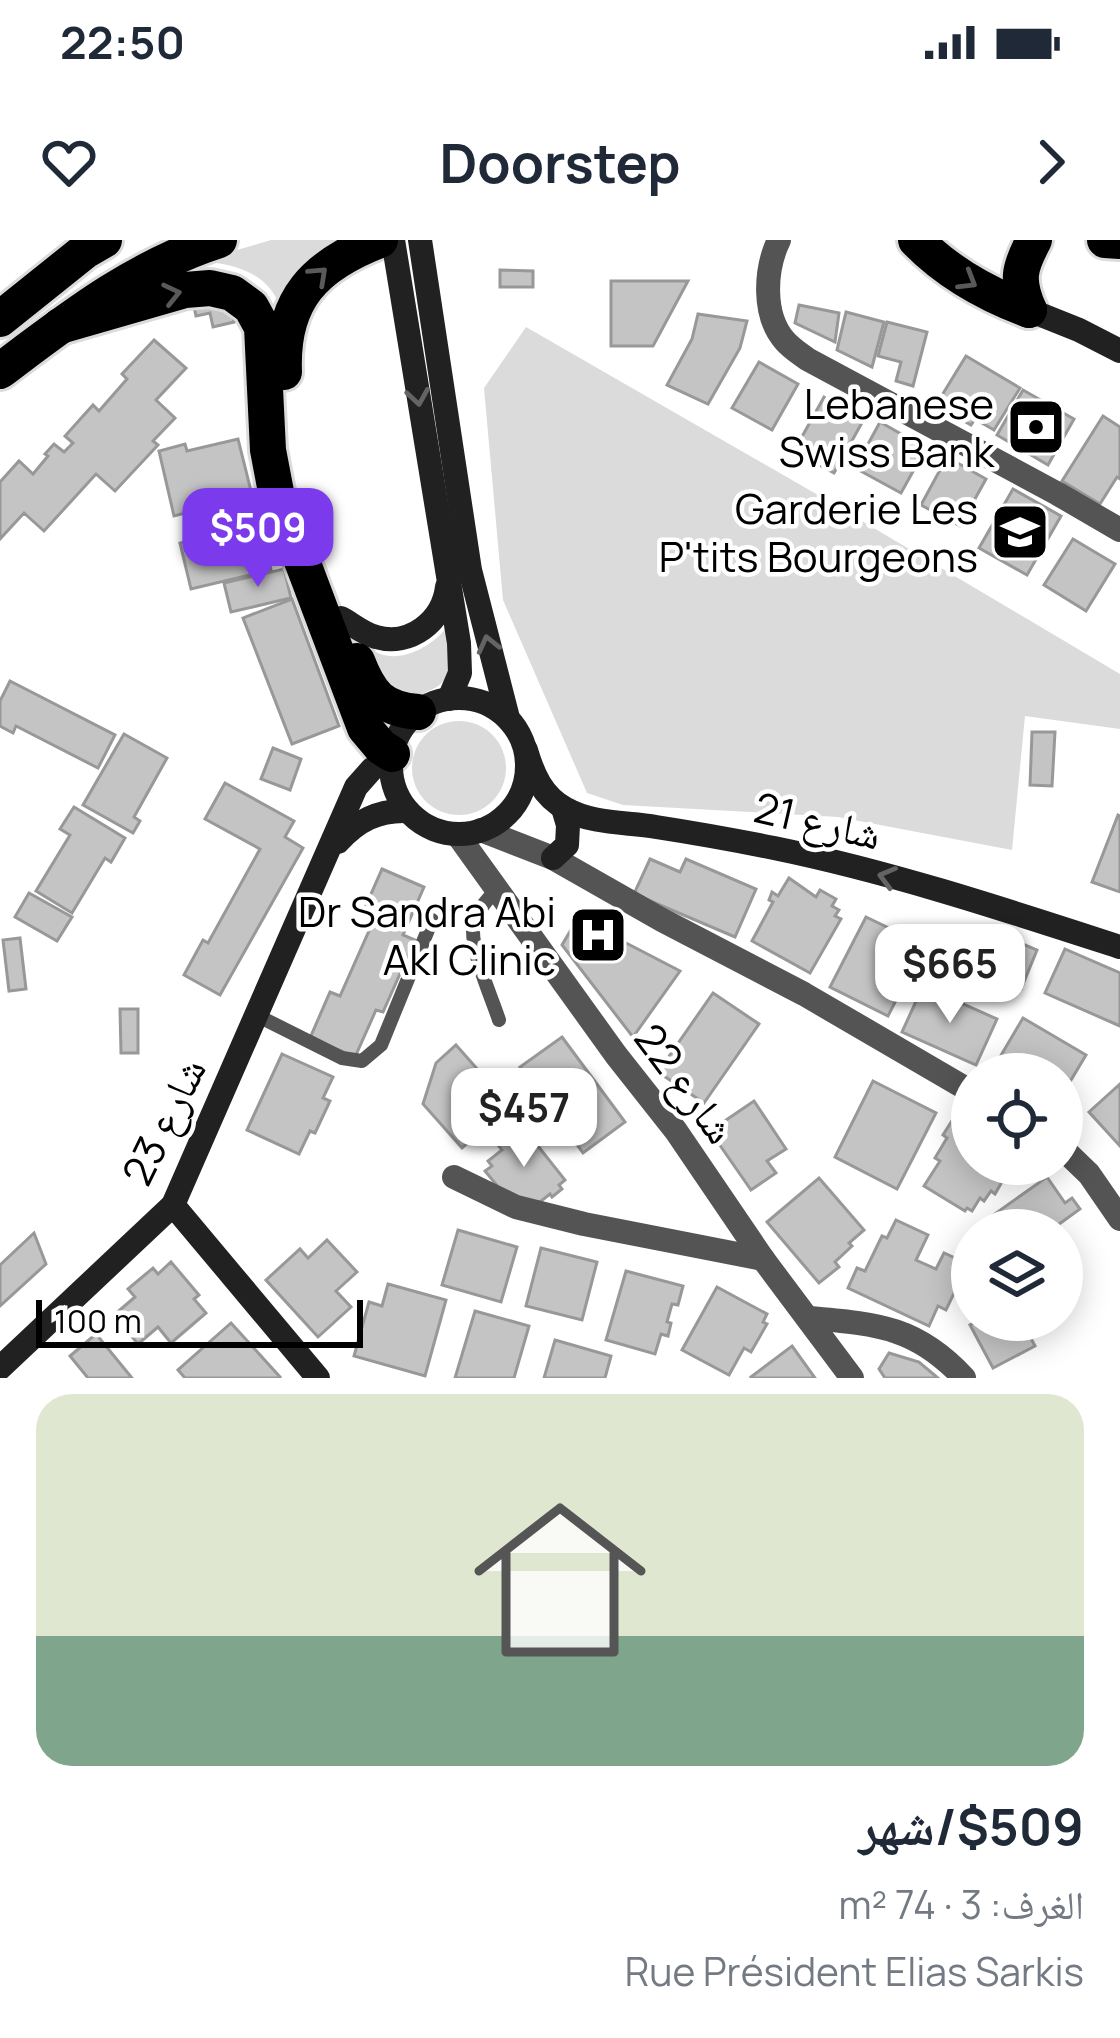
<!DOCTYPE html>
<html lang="ar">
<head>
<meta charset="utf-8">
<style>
	:root { --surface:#fff; --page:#f2f2f3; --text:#1f2937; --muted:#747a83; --accent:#7c3aed }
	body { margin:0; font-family:Manrope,"Noto Naskh Arabic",sans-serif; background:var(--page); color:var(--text); direction:rtl; height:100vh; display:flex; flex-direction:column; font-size:45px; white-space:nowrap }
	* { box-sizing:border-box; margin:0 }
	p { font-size:39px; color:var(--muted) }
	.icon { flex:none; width:66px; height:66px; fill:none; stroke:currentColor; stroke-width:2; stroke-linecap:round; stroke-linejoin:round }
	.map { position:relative; height:1138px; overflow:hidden; direction:ltr }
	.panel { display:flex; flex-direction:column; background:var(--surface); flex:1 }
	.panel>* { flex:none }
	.buttons { position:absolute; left:951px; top:813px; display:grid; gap:24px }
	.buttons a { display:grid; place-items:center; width:132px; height:132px; border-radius:50%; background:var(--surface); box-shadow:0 6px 30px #0003; font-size:60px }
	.scale { position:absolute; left:36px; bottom:30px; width:327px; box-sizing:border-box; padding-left:12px; border:6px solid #000; border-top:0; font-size:33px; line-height:42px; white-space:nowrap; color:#000; -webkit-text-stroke:9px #fff; paint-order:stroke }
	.price { position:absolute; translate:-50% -102px; padding:0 27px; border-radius:24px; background:#fff; color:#222; font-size:39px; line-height:78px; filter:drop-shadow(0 3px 6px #0008) }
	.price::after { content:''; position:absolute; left:50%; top:72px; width:36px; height:27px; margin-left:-18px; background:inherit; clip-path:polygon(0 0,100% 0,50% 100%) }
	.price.current { background:var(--accent); color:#fff }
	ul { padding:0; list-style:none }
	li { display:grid; align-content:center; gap:24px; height:636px; padding:0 36px }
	li span { display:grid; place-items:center; height:372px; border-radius:36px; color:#555 }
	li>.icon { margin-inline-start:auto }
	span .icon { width:216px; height:216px; fill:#fffc; stroke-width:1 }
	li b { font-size:51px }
	.status { display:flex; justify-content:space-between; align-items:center; height:84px; padding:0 60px; background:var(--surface); direction:ltr }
	.status svg { height:33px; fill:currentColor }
	header { display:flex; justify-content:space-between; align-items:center; height:156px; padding:0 36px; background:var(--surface); font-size:54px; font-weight:700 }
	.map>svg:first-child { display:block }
</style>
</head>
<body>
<div class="status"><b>22:50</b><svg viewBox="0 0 49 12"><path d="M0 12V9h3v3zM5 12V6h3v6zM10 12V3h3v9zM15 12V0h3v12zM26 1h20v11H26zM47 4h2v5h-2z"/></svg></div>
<header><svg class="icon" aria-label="forward" viewBox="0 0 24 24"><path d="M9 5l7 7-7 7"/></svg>Doorstep<svg class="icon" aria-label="heart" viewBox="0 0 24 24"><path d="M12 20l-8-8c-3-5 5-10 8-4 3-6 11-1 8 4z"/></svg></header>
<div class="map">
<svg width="1120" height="1138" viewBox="0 0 1120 1138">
	<rect width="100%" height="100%" fill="#fff"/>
	<g fill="#dbdbdb">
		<path d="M 271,0 L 332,0 C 306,17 291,35 278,62 C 265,31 230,23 199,21 Z"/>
		<polygon points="526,87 818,255 1120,434 1120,489 1025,476 1012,610 838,577 623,565 587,553 503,360 484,148"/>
		<path d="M 446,388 C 447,401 450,416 449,428 C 448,439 440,446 431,450 C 395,467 380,432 366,406 C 372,409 377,414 384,415 C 406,421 434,404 446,388 Z"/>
		<circle cx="459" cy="528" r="47"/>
	</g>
	<g fill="#c4c4c4" stroke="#989898" stroke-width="3">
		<polygon points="500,30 533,31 533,47 500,47"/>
		<polygon points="611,41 688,41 653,106 611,106"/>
		<polygon points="214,58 217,69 231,66 234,82 213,87 210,73 196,76 193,62"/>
		<polygon points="799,65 839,73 835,102 795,83"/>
		<polygon points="846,72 884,82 872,127 837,110"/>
		<polygon points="698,74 747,81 740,108 708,164 667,145 692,99"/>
		<polygon points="887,82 927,92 913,146 896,141 901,122 878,116"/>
		<polygon points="154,100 186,128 156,160 175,178 153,201 158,205 115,251 96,234 44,291 24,273 0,299 0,242 19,221 33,234 48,216 45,214 54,204 64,212 73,203 65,196 93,165 99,171 127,139 122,134"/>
		<polygon points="966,116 1020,148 994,190 975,179 971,185 936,165"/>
		<polygon points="759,122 798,144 772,190 732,168"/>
		<polygon points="1023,150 1074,179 1048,225 997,195"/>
		<polygon points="824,157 864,179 834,233 794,211"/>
		<polygon points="1103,176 1120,187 1120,239 1117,237 1100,264 1062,241"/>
		<polygon points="880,182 926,208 901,253 855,228"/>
		<polygon points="238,199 259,283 200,297 193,271 174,276 159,211 185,204 187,211"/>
		<polygon points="947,217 986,239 960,286 921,265"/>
		<polygon points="1013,249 1061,276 1027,335 979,308"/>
		<polygon points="260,284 271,330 191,349 180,303"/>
		<polygon points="1073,299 1115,324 1086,371 1044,345"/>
		<polygon points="284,329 291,358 231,372 224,343"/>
		<polygon points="292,359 339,486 292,504 243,378"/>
		<polygon points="10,441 115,495 98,528 16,486 13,493 0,486 0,461"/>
		<polygon points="1032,492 1055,492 1052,546 1030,545"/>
		<polygon points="124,494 167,518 134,577 140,581 133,593 83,565"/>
		<polygon points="273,508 301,519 290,550 261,539"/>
		<polygon points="225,543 294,581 285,597 303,608 220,755 184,735 203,700 208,703 260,609 205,579"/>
		<polygon points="74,567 125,598 111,622 105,618 72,673 36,651 70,595 60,589"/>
		<polygon points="1118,575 1120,576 1120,652 1092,642"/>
		<polygon points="650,619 680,632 686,619 756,649 735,697 634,654"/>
		<polygon points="382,629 424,647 403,695 415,700 383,772 376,770 355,817 310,798 330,752 340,756 376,675 364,670"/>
		<polygon points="789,638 816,657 820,650 836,659 832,666 839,670 835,676 841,679 810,733 752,701 773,662 769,660 772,652 778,656"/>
		<polygon points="29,653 72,677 57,701 15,677"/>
		<polygon points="866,677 924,705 888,776 830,747"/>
		<polygon points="578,678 680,731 633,797 562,705"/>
		<polygon points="949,686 990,702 994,692 1037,710 1021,749 937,715"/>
		<polygon points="20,698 26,749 9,751 3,700"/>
		<polygon points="1065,709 1120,733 1120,786 1045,753"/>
		<polygon points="923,746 997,779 976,825 902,792"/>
		<polygon points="713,753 759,784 704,863 658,832"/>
		<polygon points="120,769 138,769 138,813 121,813"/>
		<polygon points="1023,778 1086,815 1062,855 1062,834 990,834"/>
		<polygon points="562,797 625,882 583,913 520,827"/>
		<polygon points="456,805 510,866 462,908 423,864 436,823"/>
		<polygon points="282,814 333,837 323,858 330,861 315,893 310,891 299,914 247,890"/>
		<polygon points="873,841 936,873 897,949 835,917"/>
		<polygon points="1120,844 1120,906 1089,872"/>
		<polygon points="754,861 786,909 767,921 776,933 751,950 710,891"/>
		<polygon points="955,876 972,886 972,924 1018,924 1010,937 1006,935 995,954 991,951 984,961 980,958 972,971 967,968 965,971 924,946 940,921 935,918 947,898 943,895"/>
		<polygon points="522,886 565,940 559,945 562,949 552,957 550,954 535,966 509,960 485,931 492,926 488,921 502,910 498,905"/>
		<polygon points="1047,937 1065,963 1072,958 1080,969 1051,990 987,990 982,983"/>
		<polygon points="819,938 864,990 849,1003 852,1006 835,1022 839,1027 819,1043 767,982"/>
		<polygon points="896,980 928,995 916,1020 936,1029 944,1013 968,1024 946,1070 938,1066 929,1086 848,1048 857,1028 865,1031 882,996 887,998"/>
		<polygon points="458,990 517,1007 501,1062 442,1045"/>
		<polygon points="34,993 46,1024 0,1066 0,1025"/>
		<polygon points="327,1000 357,1032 336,1051 351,1067 318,1097 266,1040 300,1009 308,1018"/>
		<polygon points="541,1008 597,1022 582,1080 526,1066"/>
		<polygon points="171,1022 199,1055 194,1059 206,1073 171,1103 158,1087 138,1104 114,1075 135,1057 128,1049 153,1028 158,1034"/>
		<polygon points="626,1031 683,1046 678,1065 672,1064 667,1082 671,1083 668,1096 661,1094 655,1114 606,1100"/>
		<polygon points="388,1044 446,1060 425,1136 354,1116 369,1062 382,1066"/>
		<polygon points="717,1047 767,1074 763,1082 767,1084 751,1112 744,1108 729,1135 682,1110"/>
		<polygon points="475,1071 529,1086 514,1138 455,1138"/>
		<polygon points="980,1080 1021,1080 1035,1106 993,1128 970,1085"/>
		<polygon points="231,1083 280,1137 279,1138 185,1138 178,1130"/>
		<polygon points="96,1094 132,1138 88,1138 70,1116"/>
		<polygon points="555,1100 611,1116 605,1138 544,1138"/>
		<polygon points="792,1106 815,1138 752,1138 751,1137"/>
		<polygon points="889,1113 919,1122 938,1138 885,1138 879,1129"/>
	</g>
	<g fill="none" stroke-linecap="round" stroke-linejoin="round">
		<defs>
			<g id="highway">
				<path d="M 916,0 C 948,33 986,54 1029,70"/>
				<polyline points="1105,0 1120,1"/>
				<path d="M 1029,70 C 1016,40 1019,28 1034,0"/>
				<polyline points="0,79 85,11 104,0"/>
				<polyline points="60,86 185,50 210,48 232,53 251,67 262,87 268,210 276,252 365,488 381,507 392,514"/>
				<path d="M 0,131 C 69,79 135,27 219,0"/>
				<path d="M 284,132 C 281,59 315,25 380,0"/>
				<path d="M 357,421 C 370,455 382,469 418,472"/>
			</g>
		</defs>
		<use href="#highway" stroke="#dbdbdb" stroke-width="42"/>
		<g stroke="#545454" stroke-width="14">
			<path d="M 497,649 C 489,658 477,670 474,682 C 468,706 491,755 499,780"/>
			<polyline points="258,776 342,818 362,821 381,805 432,680"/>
		</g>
		<g stroke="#545454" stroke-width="24">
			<path d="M 779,0 C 765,29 762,75 785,101 C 791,108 799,113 807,119 L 1058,254 L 1120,290"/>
			<polyline points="481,590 553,618 662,680 804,754 972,852"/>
			<polyline points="457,594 616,815 676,891 763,1019 852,1138"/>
			<polyline points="1062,908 1089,934 1120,979"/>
			<polyline points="454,937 516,967 584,984 763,1019"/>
			<path d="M 809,1078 C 876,1084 916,1086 964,1138"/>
		</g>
		<g stroke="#212121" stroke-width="24">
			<polyline points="393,0 459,403 460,433 449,459"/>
			<polyline points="420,0 470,330 508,478"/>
			<polyline points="1029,70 1079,90 1120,111"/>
			<path d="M 341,378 C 352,384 364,394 376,397 C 410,407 443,381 447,347"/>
			<circle cx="459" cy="526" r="68"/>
			<path d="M 526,510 C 533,534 542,556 566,569 C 592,584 626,582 656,587 C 695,593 734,600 774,608 C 891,632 1006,670 1120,707"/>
			<path d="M 338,602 C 357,581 378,570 407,571"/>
			<polyline points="553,618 567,605 568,585 563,568"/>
			<polyline points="173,965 318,1138"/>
			<polyline points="0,1128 173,965 356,547 372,529 392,517"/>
		</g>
		<use href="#highway" stroke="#000" stroke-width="36"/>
	</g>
	<defs><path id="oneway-chevron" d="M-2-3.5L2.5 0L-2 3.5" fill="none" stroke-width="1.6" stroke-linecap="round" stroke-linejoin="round" transform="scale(3)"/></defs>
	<g stroke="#595959">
		<use href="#oneway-chevron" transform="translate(319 35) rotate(-43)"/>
		<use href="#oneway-chevron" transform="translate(968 41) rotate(31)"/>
		<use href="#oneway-chevron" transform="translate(172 54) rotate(-13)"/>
	</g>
	<g stroke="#646464">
		<use href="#oneway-chevron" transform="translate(418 157) rotate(81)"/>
		<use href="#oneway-chevron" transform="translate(488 404) rotate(-104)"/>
		<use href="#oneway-chevron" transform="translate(887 637) rotate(-165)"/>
	</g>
	<defs>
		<symbol id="bank-square" viewBox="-11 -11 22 22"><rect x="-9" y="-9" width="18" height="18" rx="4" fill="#000" stroke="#fff"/><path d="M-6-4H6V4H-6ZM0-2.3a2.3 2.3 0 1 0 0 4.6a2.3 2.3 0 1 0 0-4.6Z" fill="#fff"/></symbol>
		<symbol id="school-square" viewBox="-11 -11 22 22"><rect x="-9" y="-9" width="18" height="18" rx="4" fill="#000" stroke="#fff"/><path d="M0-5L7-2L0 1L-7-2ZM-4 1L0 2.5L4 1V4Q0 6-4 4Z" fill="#fff"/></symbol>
		<symbol id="hospital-square" viewBox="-11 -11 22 22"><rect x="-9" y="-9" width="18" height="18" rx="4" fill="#000" stroke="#fff"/><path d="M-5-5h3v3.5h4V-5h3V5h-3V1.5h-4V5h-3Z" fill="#fff"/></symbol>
	</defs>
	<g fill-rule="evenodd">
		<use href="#bank-square" x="1003" y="154" width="66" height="66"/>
		<use href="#school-square" x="987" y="259" width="66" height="66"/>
		<use href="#hospital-square" x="565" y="662" width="66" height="66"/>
	</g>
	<g text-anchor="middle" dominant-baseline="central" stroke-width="9" stroke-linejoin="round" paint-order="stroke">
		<g font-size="42" fill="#000" stroke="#fff" text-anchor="end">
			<text x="994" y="163">Lebanese<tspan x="994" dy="48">Swiss Bank</tspan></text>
			<text x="978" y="268">Garderie Les<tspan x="978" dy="48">P'tits Bourgeons</tspan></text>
			<text x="556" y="671">Dr Sandra Abi<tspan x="556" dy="48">Akl Clinic</tspan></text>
		</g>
		<g font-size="42" fill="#000" stroke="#fff">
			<text transform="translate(818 580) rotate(13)">شارع 21</text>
			<text transform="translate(686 843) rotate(53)">شارع 22</text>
			<text transform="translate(163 881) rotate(-64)">شارع 23</text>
		</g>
	</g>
</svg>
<div class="buttons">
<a><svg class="icon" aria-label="locate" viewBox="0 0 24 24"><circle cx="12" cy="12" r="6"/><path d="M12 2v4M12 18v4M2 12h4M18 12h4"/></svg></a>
<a><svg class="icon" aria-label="layers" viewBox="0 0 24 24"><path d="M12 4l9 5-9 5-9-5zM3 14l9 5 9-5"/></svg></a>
</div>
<div class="scale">100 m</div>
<b class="price current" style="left:258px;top:350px">$509</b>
<b class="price" style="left:950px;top:786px">$665</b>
<b class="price" style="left:524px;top:930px">$457</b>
</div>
<section class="panel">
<ul>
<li><span style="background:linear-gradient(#dfe7d0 65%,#7fa58c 0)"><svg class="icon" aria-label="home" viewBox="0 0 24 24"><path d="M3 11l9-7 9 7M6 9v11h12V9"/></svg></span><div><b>$509/شهر</b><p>الغرف: 3 · 74 m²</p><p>Rue Président Elias Sarkis</p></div></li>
</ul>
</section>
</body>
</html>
